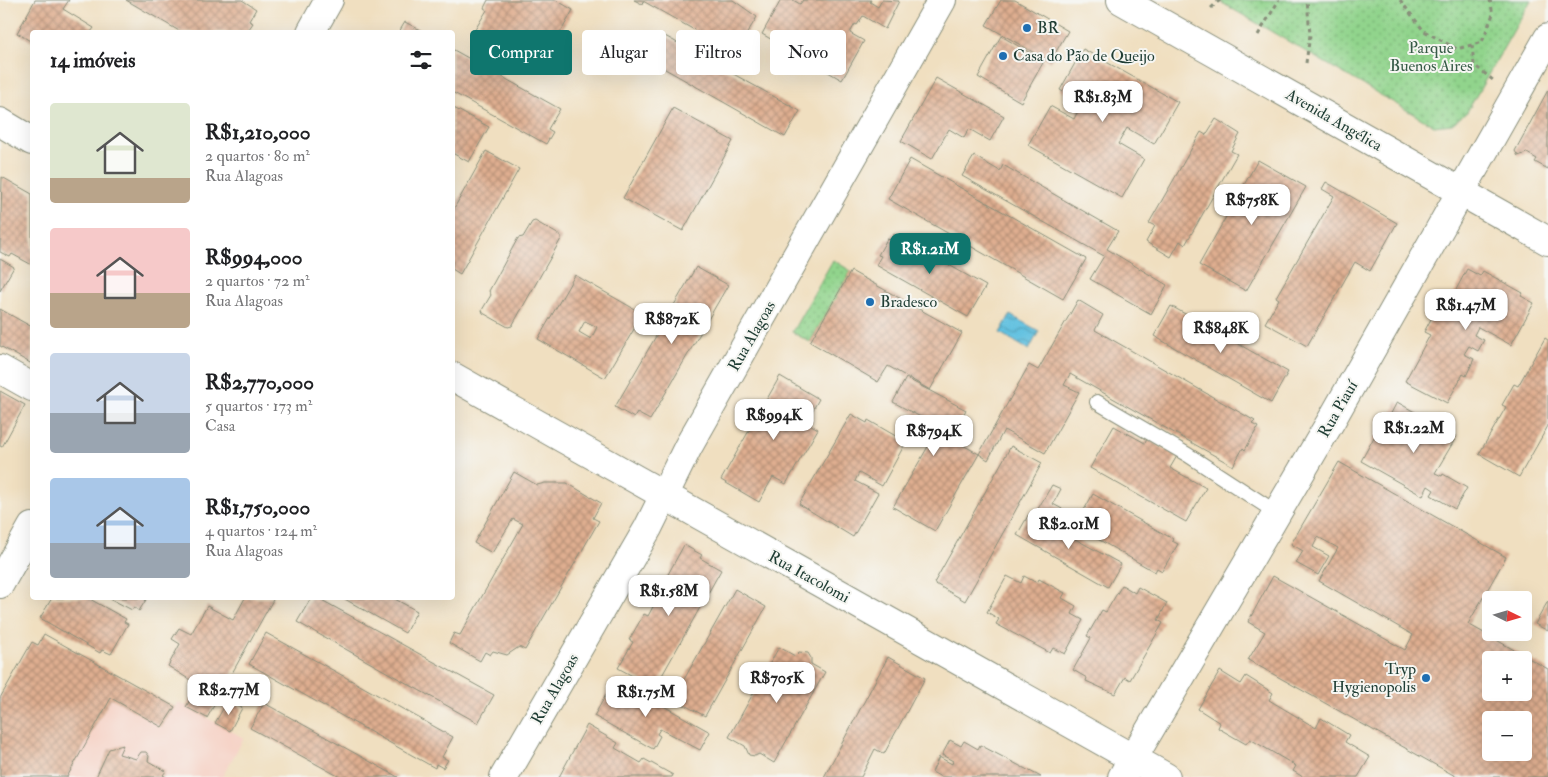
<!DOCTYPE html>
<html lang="pt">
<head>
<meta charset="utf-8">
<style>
	:root { --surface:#fff; --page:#f6f6f6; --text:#202124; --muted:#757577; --accent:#0f766e }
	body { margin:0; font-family:"IM FELL Double Pica",serif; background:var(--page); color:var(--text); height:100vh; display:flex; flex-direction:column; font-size:19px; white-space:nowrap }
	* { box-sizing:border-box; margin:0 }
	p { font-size:16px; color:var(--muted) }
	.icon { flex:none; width:28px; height:28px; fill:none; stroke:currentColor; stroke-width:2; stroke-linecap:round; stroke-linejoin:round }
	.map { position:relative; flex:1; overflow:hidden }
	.details { position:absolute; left:30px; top:30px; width:425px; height:570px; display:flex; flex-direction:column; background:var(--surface); border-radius:5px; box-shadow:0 5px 20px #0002 }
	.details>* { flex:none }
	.guide { position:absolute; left:470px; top:30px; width:475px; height:45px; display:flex; gap:10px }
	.needle { width:32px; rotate:95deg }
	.controls { position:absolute; left:1482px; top:591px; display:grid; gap:10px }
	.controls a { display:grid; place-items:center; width:50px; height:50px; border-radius:5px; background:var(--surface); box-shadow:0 5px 20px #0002; font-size:25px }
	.price { position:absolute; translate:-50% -42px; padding:0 11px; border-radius:10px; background:#fff; color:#222; font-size:16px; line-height:32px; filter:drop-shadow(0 1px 2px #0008) }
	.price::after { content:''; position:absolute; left:50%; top:30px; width:15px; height:11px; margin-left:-8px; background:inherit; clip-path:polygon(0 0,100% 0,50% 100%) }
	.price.on { background:var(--accent); color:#fff }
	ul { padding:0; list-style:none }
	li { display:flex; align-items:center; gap:15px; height:125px; padding:0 20px }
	li span { display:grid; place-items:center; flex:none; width:140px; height:100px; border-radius:5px; color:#555 }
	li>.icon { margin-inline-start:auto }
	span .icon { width:60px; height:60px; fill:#fffc; stroke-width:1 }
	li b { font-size:21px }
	h2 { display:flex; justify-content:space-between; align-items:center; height:60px; padding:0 20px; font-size:21px }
	.pill { padding:0 18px; border-radius:5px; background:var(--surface); box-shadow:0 5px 20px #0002; font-size:18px; line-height:45px }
	.pill.on { background:var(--accent); color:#fff }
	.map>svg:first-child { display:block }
</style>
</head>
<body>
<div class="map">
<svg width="1548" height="777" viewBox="0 0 1548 777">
	<defs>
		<pattern id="green-dots" width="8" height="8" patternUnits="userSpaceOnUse" patternTransform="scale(1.25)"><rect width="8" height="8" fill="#91d48c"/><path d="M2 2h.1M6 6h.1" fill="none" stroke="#76ad73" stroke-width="1.8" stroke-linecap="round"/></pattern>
		<pattern id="water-waves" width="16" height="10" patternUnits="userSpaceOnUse" patternTransform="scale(1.25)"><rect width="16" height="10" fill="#62c1e0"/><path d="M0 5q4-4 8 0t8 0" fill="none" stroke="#509eb6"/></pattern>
		<pattern id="building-cross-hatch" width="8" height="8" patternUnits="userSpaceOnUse" patternTransform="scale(1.25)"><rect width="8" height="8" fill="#dfae90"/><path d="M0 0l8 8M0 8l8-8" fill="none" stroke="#b48f76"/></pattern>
	</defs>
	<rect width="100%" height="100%" fill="#f6f6f2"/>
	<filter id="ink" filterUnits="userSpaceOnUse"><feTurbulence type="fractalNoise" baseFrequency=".02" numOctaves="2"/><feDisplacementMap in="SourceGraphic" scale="10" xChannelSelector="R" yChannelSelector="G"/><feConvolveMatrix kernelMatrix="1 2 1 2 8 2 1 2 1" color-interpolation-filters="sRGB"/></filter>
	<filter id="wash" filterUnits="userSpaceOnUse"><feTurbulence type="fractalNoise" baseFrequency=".0096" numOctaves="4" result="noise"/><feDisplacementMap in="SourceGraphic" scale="20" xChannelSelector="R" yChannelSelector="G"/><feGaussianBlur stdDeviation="1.12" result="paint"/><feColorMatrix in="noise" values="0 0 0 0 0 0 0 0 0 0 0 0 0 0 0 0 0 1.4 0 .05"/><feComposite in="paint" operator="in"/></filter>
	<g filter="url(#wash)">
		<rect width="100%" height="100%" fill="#f0dfc0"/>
		<polygon fill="#f6d1c5" points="111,698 162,727 178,702 244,738 222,777 67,777"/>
		<g fill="url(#green-dots)" stroke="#588860">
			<polygon points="1217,0 1531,0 1467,112 1452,124 1434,126"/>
			<polygon points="833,260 851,271 810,342 792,332"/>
		</g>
		<polygon fill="url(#water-waves)" stroke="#407f8a" points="1010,315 1039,331 1029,350 1000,333"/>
		<g id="blocks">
			<g fill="url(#building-cross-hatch)" fill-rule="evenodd">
				<polygon points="35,0 69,0 63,9 94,28 91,32 32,32 32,42 17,33"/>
				<polygon points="126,0 242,0 256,9 249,21 253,23 247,32 181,32"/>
				<polygon points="488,0 556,0 573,10 553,46 527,31 513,55 473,33 487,10 484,8"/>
				<polygon points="634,0 733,0 757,17 735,53 643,1 642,4"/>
				<polygon points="781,0 793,0 800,4 803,0 871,0 870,2 878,7 882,0 899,1 885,29 863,16 857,25 855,24 850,33 864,41 842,80 762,34"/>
				<polygon points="1001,0 1015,0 1068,31 1050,62 986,25"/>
				<polygon points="405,22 424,32 399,32"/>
				<polygon points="665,36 800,111 785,137 651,61"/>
				<polygon points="1001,36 1044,61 1021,102 978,77"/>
				<polygon points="452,49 560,109 548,129 553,132 546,144 452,92"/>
				<polygon points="1083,49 1178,102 1154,144 1127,128 1118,144 1144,159 1122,198 1028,145 1050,106 1074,119 1082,103 1060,90"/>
				<polygon points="936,78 1004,116 990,141 969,129 964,138 949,129 932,159 901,141"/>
				<polygon points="1548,90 1548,169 1535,162 1537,159 1527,153 1518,156 1515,151"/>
				<polygon points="452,107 489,127 469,162 452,153"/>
				<polygon points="673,108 733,141 683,231 623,198"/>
				<polygon points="1216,119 1240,134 1231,151 1237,154 1185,245 1180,241 1171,257 1146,242 1155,226 1149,223 1201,132 1206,135"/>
				<polygon points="486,151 519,169 460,274 452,269 452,212"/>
				<polygon points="974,156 1000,171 1003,165 1118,231 1107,249 1167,285 1151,314 1090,279 1104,256 962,176"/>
				<polygon points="910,159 1086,259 1063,299 888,199"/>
				<polygon points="1258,160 1306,187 1246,291 1199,265"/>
				<polygon points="2,177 32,194 32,265 12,254 10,257 0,252"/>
				<polygon points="1326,182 1397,223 1370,271 1355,262 1307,346 1265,323 1279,299 1276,297 1334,196 1322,189"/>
				<polygon points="535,221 561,236 561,239 512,326 508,327 483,313 482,310 491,295 489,291 518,238 523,237 532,222"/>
				<polygon points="894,234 986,286 968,317 876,265 881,256 878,255 887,239 890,240"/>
				<polygon points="0,259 14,267 0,291"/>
				<polygon points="696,267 728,285 650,420 637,413 634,418 615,407"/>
				<polygon points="1467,269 1480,276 1483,271 1523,293 1521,296 1534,303 1511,345 1478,327 1474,335 1484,340 1478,351 1469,346 1464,354 1474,359 1466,376 1463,374 1447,403 1405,381 1430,335 1424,332 1443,297 1450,301"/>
				<polygon points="851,271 962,333 930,390 888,366 878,382 810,342"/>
				<path d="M 575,275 L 643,314 L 605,378 L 538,339 ZM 585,321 L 597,327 L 591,339 L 579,332 Z"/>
				<polygon points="1078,300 1103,315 1095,330 1255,421 1252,424 1258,427 1245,450 1243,448 1233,466 1070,374 1064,385 1079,392 1045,453 1004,430 988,460 979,454 1029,365 1038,370"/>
				<polygon points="1171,306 1288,372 1271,403 1154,336"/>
				<polygon points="0,309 32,327 32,364 0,346"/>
				<polygon points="1545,338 1548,340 1548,426 1519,477 1479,454 1506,407 1502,405 1514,384 1518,386"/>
				<polygon points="780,376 819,399 806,422 818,429 786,484 773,477 759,502 721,480"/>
				<polygon points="906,378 966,410 950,438 979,454 935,531 893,507 937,431 926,425 928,421 893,402"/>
				<polygon points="0,391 25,405 2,447 0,446"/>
				<polygon points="1397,402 1457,436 1435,473 1442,476 1443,474 1467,488 1455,509 1431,495 1434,490 1428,486 1423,496 1361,461 1384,419 1387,421"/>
				<polygon points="851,414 867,423 868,420 906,442 882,486 859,473 855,481 878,493 853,537 799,504"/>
				<polygon points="1114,426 1145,443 1147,439 1177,456 1170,468 1206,488 1186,522 1090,468"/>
				<polygon points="1011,446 1042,463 965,601 934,583"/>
				<path d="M 1339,462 L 1506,557 L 1468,624 L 1548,669 L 1548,777 L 1457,777 L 1248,660 L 1265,632 L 1248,622 L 1273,576 L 1405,650 L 1413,635 L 1319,581 L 1338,548 L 1318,537 L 1313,547 L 1329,556 L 1318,575 L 1296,563 L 1303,551 L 1291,544 ZM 1491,660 L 1524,660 L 1524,692 L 1491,692 ZM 1491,720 L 1524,720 L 1524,752 L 1491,752 Z"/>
				<polygon points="514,472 537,485 545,483 567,483 601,503 593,518 599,521 525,650 519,647 507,655 493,651 490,655 485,652 480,661 449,643 454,633 460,635 523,524 513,519 492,553 474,543"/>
				<polygon points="1052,485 1061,489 1053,504 1064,510 1056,524 1036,512"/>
				<polygon points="1093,494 1173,539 1172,541 1178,544 1162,571 1157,568 1155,572 1075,526"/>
				<polygon points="1029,514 1121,564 1108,587 1017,535"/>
				<polygon points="684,545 702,555 700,558 721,570 655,688 618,668 633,642 629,640 644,614 648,616 662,590 660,589"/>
				<polygon points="1007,576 1021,583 1024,576 1037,583 1039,579 1065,593 1062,598 1076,606 1072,614 1083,620 1065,654 1053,648 1050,653 996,624 999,619 987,612"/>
				<polygon points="1122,585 1135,593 1138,587 1167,603 1158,620 1163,623 1130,680 1125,677 1115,694 1086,681 1087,678 1073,670 1091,638 1087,636 1102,610 1106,612"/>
				<polygon points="735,589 766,607 705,716 673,699"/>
				<polygon points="52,598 88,598 126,619 124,622 128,624 111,654 102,650 100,653 40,618"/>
				<polygon points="109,598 147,598 139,611 134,607 132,610"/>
				<polygon points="245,598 274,598 207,718 186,707 198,685 168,666 180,644 172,639 179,628 191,634 207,606 233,620"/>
				<polygon points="311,598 318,598 494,695 478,723 297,622"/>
				<polygon points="343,598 393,598 417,611 405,633"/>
				<polygon points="1548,601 1548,631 1535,624"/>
				<polygon points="266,633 453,737 442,757 448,760 443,768 436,764 435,768 249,664"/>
				<polygon points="44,634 175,707 162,727 111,698 67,777 0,777 0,698 32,642 38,645"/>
				<polygon points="779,647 795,656 799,652 808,653 811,658 811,664 825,672 774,763 759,754 755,756 749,755 745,746 729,737"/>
				<polygon points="888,657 925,678 884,754 875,749 861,777 824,777"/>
				<polygon points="1220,671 1241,684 1246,676 1273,693 1269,700 1316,728 1321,718 1349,735 1345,742 1370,757 1358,777 1303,777 1293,771 1296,766 1250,739 1246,744 1218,728 1220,723 1198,709"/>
				<polygon points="615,679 710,732 700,750 660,729 657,734 660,736 653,749 594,716"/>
				<polygon points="228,700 242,708 230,731 215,723"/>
				<polygon points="264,703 398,777 340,777 250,728"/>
				<polygon points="587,725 618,743 615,748 641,763 644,759 673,775 672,777 559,777"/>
				<polygon points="950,740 961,746 964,741 978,749 980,745 1041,777 941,777 932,772 939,757 952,764 953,761 942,755"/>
				<polygon points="123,745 119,754 136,759 141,752 146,752 149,756 148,761 166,771 163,775 166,777 96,777 109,749"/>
			</g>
		</g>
	</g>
	<g filter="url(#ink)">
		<use href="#blocks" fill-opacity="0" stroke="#888e7a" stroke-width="1"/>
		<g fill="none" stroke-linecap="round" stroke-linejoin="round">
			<defs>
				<polyline id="service" points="1097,402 1188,455 1277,513"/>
				<g id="minor">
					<polyline points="311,32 329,0"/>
					<polyline points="0,122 32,141"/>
					<polyline points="0,369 32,387"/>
					<polyline points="452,376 1166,777"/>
					<polyline points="0,584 32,527"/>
					<polyline points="504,777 648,528 688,447 942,0"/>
					<polyline points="1122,777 1331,421 1548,38"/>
				</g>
				<polyline id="secondary" points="1121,0 1548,241"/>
			</defs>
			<use href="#service" stroke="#888e7a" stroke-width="16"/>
			<use href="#minor" stroke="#888e7a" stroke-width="30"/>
			<use href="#secondary" stroke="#888e7a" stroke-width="30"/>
			<g stroke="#888e7a" stroke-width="3" stroke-dasharray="4 4" stroke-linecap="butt">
				<polyline points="1400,0 1424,31 1457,49 1482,42 1493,14 1490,0"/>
				<polyline points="1211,8 1220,0"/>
				<polyline points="1258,35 1279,0"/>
				<polyline points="1472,45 1474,65 1493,80"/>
				<polyline points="1306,63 1310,35 1307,0"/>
			</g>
			<use href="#service" stroke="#fff" stroke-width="14"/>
			<use href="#minor" stroke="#fff" stroke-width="28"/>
			<use href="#secondary" stroke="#fff" stroke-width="28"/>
		</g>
	</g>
	<g fill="#1f6fb2" stroke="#f6f6f2" stroke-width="2">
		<circle cx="1027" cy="28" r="5"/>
		<circle cx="1003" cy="56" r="5"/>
		<circle cx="870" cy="302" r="5"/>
		<circle cx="1426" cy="678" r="5"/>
	</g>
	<g text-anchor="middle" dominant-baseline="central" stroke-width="4" stroke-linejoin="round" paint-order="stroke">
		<g font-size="16" fill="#1f3d34" stroke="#f6f6f2" text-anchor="start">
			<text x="1037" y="28">BR</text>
			<text x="1013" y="56">Casa do Pão de Queijo</text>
			<text x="880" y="302">Bradesco</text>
			<text x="1416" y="669" text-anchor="end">Tryp<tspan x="1416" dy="18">Hygienopolis</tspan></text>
		</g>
		<g font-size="16" fill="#365b46" stroke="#f6f6f2">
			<text x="1431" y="48">Parque<tspan x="1431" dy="18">Buenos Aires</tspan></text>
		</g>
		<g font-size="16" fill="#1f3d34" stroke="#f6f6f2">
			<text transform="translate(1334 120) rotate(30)">Avenida Angélica</text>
			<text transform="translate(752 336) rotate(-60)">Rua Alagoas</text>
			<text transform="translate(1338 409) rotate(-60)">Rua Piauí</text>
			<text transform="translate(809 577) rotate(29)">Rua Itacolomi</text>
			<text transform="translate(555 689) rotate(-60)">Rua Alagoas</text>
		</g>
	</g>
</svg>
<div class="controls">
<a><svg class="needle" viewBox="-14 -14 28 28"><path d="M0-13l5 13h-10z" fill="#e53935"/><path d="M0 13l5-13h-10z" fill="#757577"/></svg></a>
<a>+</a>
<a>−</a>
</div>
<b class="price" style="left:1103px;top:123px">R$1.83M</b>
<b class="price" style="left:1252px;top:226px">R$758K</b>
<b class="price on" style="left:930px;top:275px">R$1.21M</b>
<b class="price" style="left:1466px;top:331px">R$1.47M</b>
<b class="price" style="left:672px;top:345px">R$872K</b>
<b class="price" style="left:1221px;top:354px">R$848K</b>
<b class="price" style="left:774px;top:441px">R$994K</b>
<b class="price" style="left:1414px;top:454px">R$1.22M</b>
<b class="price" style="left:934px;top:457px">R$794K</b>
<b class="price" style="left:1069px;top:550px">R$2.01M</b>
<b class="price" style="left:669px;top:617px">R$1.58M</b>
<b class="price" style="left:777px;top:704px">R$705K</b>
<b class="price" style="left:229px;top:716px">R$2.77M</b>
<b class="price" style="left:646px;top:718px">R$1.75M</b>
<div class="guide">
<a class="pill on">Comprar</a>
<a class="pill">Alugar</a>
<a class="pill">Filtros</a>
<a class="pill">Novo</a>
</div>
<section class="details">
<h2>14 imóveis<svg class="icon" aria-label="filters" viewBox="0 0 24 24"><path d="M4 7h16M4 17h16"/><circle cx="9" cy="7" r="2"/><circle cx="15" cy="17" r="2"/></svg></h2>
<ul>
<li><span style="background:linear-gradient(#dfe7d0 75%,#b9a48a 0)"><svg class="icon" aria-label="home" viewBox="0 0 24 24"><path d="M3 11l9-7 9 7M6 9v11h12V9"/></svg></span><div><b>R$1,210,000</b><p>2 quartos · 80 m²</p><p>Rua Alagoas</p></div></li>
<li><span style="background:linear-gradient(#f6c9c9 65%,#b9a48a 0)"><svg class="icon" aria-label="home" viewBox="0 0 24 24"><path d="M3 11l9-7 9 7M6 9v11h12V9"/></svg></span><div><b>R$994,000</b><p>2 quartos · 72 m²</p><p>Rua Alagoas</p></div></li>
<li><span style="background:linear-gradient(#c9d6e8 60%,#9aa5b1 0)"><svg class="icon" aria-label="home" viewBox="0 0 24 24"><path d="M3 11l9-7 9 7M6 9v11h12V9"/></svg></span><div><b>R$2,770,000</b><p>5 quartos · 173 m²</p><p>Casa</p></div></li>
<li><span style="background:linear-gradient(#a9c7e8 65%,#9aa5b1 0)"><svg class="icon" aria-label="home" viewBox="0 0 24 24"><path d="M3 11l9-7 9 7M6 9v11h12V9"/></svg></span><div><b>R$1,750,000</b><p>4 quartos · 124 m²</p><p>Rua Alagoas</p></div></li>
</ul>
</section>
</div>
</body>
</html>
